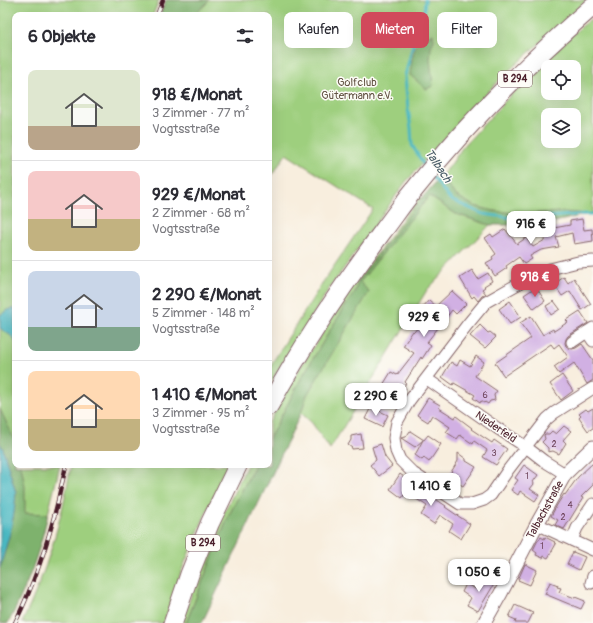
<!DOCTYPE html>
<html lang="de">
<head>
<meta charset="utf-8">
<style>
	:root { --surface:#fff; --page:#f7f7f7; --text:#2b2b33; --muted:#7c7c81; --line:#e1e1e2; --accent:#d1495b }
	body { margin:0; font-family:Pangolin,sans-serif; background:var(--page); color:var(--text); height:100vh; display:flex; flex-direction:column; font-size:15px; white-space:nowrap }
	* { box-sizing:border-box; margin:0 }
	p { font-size:13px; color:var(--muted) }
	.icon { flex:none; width:22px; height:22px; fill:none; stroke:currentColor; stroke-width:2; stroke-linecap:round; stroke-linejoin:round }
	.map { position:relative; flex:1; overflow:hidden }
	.details { position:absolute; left:12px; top:12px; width:260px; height:456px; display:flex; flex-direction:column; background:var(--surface); border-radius:8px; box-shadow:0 4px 16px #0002 }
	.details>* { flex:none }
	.banner { position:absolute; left:284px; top:12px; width:249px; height:36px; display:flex; gap:8px }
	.tools { position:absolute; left:541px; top:60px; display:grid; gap:8px }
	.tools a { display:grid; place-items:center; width:40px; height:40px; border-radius:8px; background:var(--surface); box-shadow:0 4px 16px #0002; font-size:20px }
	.price { position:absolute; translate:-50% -34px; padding:0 9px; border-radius:8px; background:#fff; color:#222; font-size:13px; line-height:26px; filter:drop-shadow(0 1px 2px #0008) }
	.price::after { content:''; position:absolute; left:50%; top:24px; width:12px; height:9px; margin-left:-6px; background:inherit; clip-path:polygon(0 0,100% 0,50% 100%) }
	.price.selected { background:var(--accent); color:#fff }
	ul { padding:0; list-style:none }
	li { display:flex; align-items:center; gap:12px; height:100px; padding:0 16px }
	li+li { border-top:1px solid var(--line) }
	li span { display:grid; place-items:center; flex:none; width:112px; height:80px; border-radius:8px; color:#555 }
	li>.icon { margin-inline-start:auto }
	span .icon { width:48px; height:48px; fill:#fffc; stroke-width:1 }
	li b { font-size:17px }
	h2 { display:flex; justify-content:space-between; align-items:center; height:48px; padding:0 16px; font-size:17px }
	.tag { padding:0 14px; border-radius:8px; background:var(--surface); box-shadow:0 4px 16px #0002; font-size:14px; line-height:36px }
	.tag.selected { background:var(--accent); color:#fff }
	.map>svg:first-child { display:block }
</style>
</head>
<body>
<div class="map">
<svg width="593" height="623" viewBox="0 0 593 623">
	<rect width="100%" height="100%" fill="#fdfcf7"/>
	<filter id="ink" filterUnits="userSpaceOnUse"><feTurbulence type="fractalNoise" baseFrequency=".025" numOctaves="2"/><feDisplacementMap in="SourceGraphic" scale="8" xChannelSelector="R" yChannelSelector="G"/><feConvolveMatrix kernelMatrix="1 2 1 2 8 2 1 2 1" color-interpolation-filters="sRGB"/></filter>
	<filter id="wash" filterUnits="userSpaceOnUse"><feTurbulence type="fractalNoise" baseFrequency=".012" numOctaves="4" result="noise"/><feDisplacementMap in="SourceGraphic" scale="16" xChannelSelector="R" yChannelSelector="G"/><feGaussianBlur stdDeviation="0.9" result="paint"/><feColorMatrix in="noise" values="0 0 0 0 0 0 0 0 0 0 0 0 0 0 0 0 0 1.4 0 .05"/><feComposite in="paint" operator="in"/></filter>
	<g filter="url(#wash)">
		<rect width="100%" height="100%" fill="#f8eede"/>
		<g fill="#9ecf7e" stroke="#747754" fill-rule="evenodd">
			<polygon points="0,0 159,0 153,15 15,15 15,465 60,465 48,514 14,513 16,493 3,449 0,443"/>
			<polygon points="166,0 587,0 502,77 433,151 405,183 329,289 283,362 269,386 269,370 274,360 323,282 373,209 286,154 269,180 269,15 160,15"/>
			<path d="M 593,17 L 593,214 L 563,212 L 524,214 L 494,211 L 474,206 L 455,195 L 441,176 L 450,166 L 462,148 L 519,86 L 574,33 ZM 548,67 L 574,67 L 574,93 L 548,93 ZM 548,115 L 574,115 L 574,141 L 548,141 Z"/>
			<polygon points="420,196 422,198 358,281 356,290 332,327 302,377 269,439 269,423 296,374 357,280"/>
			<polygon points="429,196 456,214 490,225 427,290 330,449 312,423 301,413 307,395 360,282"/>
			<path d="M 71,465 L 229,465 L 203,520 L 181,572 L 164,623 L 22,623 C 46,573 62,520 71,465 Z"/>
			<polygon points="247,465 255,465 229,515 186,623 182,623 195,584 217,528"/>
		</g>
		<g fill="#7eb26d" stroke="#64684c">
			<polygon points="166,0 208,0 207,3 194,15 160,15"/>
			<path d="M 433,34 L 434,40 L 431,47 L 430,59 L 433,86 L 426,89 L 410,75 C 411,67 413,47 418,43 C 422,40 428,37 433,34 Z"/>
			<polygon points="441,176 455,195 474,206 494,211 524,214 563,212 588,214 542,225 490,225 456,214 429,196 360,282 369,292 307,395 301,413 202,623 186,623 229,515 255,465 269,465 269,439 302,377 332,327 356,290 358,281 422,198"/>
			<path d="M 0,409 L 15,441 L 15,465 L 21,465 L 25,486 L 25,513 L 48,514 C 42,541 34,567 23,592 C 18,603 14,613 8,623 L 0,623 L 0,568 L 10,533 L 14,513 L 16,493 L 3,449 L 0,443 Z"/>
		</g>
		<g fill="#48b7c1" stroke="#496b76">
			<path d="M 15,308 L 15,342 C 12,334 5,333 0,328 L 0,315 L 7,310 Z"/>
			<polygon points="0,443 3,449 16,493 14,513 10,533 0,568"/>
		</g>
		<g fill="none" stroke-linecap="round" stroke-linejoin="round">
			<g stroke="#48b7c1" stroke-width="3">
				<polyline points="425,0 424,11 413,31 413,44 405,76 408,109 411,128 412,145 425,167"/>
				<polyline points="432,176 451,200 483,214 520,219 588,214 593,214"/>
			</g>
		</g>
		<g id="blocks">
			<g fill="#d1b0e3">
				<polygon points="582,219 584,230 592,229 593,241 574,244 572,233 556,237 559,247 541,250 530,256 532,259 524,264 519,257 506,266 507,268 495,276 486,263 493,259 492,257 496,254 485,238 491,234 493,237 505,229 517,244 526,238 533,247 545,240 543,230 570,225 570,221"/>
				<polygon points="472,270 478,279 488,273 492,281 484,286 485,287 482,289 486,294 482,296 478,301 474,296 472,298 460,278"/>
				<polygon points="564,277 568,283 574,278 591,304 582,310 570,291 562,296 554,284"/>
				<polygon points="536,287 545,301 534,309 524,295"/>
				<polygon points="452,291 466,304 456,314 452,310 427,342 431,345 422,359 421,357 405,382 406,383 404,386 406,389 401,390 397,395 392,392 391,390 383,385 391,372 397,375 414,353 403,346 413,331 414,332 430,313 423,307 429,300 436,306"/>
				<polygon points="510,301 521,317 510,324 499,309"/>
				<polygon points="554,301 560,309 551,315 546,306"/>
				<polygon points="580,311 588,323 568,336 566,339 565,343 566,346 569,348 572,349 576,348 582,344 593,360 593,380 587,384 574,363 559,374 554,367 568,357 559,344 554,348 551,344 504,376 495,363 531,338 520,323 531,316 543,335 553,329 554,331 568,322 566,320"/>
				<polygon points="480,325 488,333 490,332 496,337 485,348 470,336"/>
				<polygon points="476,356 484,362 475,376 497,391 494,395 495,400 490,401 488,404 485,402 484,403 481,401 480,403 473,398 475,395 454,383 453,385 442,377 451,362 457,366 460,360 470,366"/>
				<polygon points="562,375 573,391 561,400 550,384"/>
				<polygon points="428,398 440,405 439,408 455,418 456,416 472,428 471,429 492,443 494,440 507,449 496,465 483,457 487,450 474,441 473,444 460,435 457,439 446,432 450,427 432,415 428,422 417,415"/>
				<polygon points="371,407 388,415 382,427 365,419"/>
				<polygon points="593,408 593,428 588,431 579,418 581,416 579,414 586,409 588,411"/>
				<polygon points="564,426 571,431 563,440 566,443 559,454 553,451 548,452 548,448 542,442 545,439 544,435 545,434 549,434 552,431 556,434"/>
				<polygon points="410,431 424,440 428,435 441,444 429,462 424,458 422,460 415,455 423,440 415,447 401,438 406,437"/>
				<polygon points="361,434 363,448 352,449 352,448 348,445 351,440 351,436"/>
				<polygon points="381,444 385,457 392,466 379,476 370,465 376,460 372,447"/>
				<polygon points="458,453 466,459 466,461 476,467 463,486 448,477 458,461"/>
				<polygon points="593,463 593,485 581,497 583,498 564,529 555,525 558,520 551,516 557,505 564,494 565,495 578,477"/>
				<polygon points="524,465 538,475 533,482 534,484 530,489 539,495 535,501 520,491 518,495 511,490 518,480 515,478"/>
				<polygon points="400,474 412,483 411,485 434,500 434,498 446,506 445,507 470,524 461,539 449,531 453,524 440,515 434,524 421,515 427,506 406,492 402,498 390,489"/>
				<polygon points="541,537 544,539 545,537 555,542 554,543 556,544 548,558 544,556 543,558 536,555 537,553 533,550 538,540 539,540"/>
				<polygon points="573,552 585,557 579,570 567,564"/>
				<polygon points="525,564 537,570 530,585 518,580"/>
				<polygon points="485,575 496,581 478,611 467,605 471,598 462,592 466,584 476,589"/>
				<polygon points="550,582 558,585 557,587 561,588 559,592 575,598 575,597 585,601 581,609 545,594"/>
				<polygon points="515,605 533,613 528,623 515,623 516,620 509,617"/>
			</g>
		</g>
	</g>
	<g filter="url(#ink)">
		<use href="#blocks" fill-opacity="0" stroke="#87676a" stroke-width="1"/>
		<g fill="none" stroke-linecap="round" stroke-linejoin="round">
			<defs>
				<g id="minor">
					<polyline points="593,261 578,262 550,269 525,280 486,302 467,325 409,401 397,422 394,438 396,451 400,460 413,473 460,504 472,504 484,500 491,495 508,470 547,419 554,413 593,388"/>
					<polyline points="587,332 593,341"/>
					<polyline points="572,342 593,328"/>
					<polyline points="427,379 497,428 526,447 544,461 565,474"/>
					<polyline points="537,524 593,550"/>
					<polyline points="572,540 577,528 593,504"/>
					<polyline points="591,583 593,576"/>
				</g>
				<polyline id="tertiary" points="484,623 501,593 537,524 565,474 593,447"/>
				<g id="trunk">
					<path d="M 269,406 C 284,379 300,352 317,326 C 338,293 360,262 383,231 C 393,218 403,203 414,190 C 467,123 529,62 593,6"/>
					<polyline points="173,623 190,573 210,523 238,465"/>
				</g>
			</defs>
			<use href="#minor" stroke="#87676a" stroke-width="13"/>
			<use href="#tertiary" stroke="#87676a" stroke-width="15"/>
			<use href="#trunk" stroke="#87676a" stroke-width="20"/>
			<use href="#minor" stroke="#fff" stroke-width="11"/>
			<use href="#tertiary" stroke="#fff" stroke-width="13"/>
			<use href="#trunk" stroke="#fff" stroke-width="18"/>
			<defs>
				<g id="rail">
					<polyline points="157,15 163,0"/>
					<path d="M 15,623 C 34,584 48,543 58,501 C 60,489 64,477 66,465"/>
				</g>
			</defs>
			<use href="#rail" stroke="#4a1f2b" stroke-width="4.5"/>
			<use href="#rail" stroke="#fdfcf7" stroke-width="3" stroke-dasharray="9" stroke-linecap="butt"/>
		</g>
	</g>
	<g text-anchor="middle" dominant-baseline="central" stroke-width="3" stroke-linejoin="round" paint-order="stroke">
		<g font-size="9" fill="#6c4359">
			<text x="485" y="395">6</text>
			<text x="554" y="444">2</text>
			<text x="494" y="453">3</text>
			<text x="527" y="476">1</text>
			<text x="570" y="505">4</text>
			<text x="563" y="517">2</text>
			<text x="542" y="546">1</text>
		</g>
		<g fill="#fdfcf7" stroke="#806168" stroke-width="1">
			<rect x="498" y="71" width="34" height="16" rx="3"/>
			<rect x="186" y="535" width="34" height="16" rx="3"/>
		</g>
		<g font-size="10" font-weight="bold" fill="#4a1f2b">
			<text x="515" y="79">B 294</text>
			<text x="203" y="543">B 294</text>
		</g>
		<g font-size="11" fill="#635444" stroke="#fdfcf7">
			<text x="357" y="82">Golfclub<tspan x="357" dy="13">Gütermann e.V.</tspan></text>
		</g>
		<g font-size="11" fill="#4a1f2b" stroke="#fdfcf7">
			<text transform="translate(496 427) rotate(34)">Niederfeld</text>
			<text transform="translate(545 510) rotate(-61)">Talbachstraße</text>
		</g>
		<g font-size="12" font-style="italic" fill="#495c67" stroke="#fdfcf7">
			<text transform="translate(438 166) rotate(56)">Talbach</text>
		</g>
	</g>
</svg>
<div class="tools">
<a><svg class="icon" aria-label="locate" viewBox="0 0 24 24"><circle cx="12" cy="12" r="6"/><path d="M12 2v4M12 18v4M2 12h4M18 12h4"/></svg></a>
<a><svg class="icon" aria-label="layers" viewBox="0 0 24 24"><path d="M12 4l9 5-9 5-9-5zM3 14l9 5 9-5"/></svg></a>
</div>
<b class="price" style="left:531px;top:245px">916 €</b>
<b class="price selected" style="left:535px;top:298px">918 €</b>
<b class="price" style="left:424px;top:338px">929 €</b>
<b class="price" style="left:376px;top:417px">2 290 €</b>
<b class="price" style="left:431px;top:507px">1 410 €</b>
<b class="price" style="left:479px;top:593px">1 050 €</b>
<div class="banner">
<a class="tag">Kaufen</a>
<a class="tag selected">Mieten</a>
<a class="tag">Filter</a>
</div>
<section class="details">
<h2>6 Objekte<svg class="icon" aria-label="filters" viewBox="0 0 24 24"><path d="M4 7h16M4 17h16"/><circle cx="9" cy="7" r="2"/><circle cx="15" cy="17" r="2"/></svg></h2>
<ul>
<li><span style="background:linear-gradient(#dfe7d0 70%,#b9a48a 0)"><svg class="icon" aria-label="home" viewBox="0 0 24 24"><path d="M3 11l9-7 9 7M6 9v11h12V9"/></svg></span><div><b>918 €/Monat</b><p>3 Zimmer · 77 m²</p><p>Vogtsstraße</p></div></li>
<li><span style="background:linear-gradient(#f6c9c9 60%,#c2b280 0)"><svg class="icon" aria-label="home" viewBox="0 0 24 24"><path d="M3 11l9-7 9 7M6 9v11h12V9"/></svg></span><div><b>929 €/Monat</b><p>2 Zimmer · 68 m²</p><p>Vogtsstraße</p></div></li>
<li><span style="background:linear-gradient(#c9d6e8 70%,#7fa58c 0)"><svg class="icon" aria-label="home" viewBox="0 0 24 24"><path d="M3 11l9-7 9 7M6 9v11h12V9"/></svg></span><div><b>2 290 €/Monat</b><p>5 Zimmer · 148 m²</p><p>Vogtsstraße</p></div></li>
<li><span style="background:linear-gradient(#ffd9b3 60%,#c2b280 0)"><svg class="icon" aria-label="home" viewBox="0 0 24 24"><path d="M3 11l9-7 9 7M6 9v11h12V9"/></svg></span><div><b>1 410 €/Monat</b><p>3 Zimmer · 95 m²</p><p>Vogtsstraße</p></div></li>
</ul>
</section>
</div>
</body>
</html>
